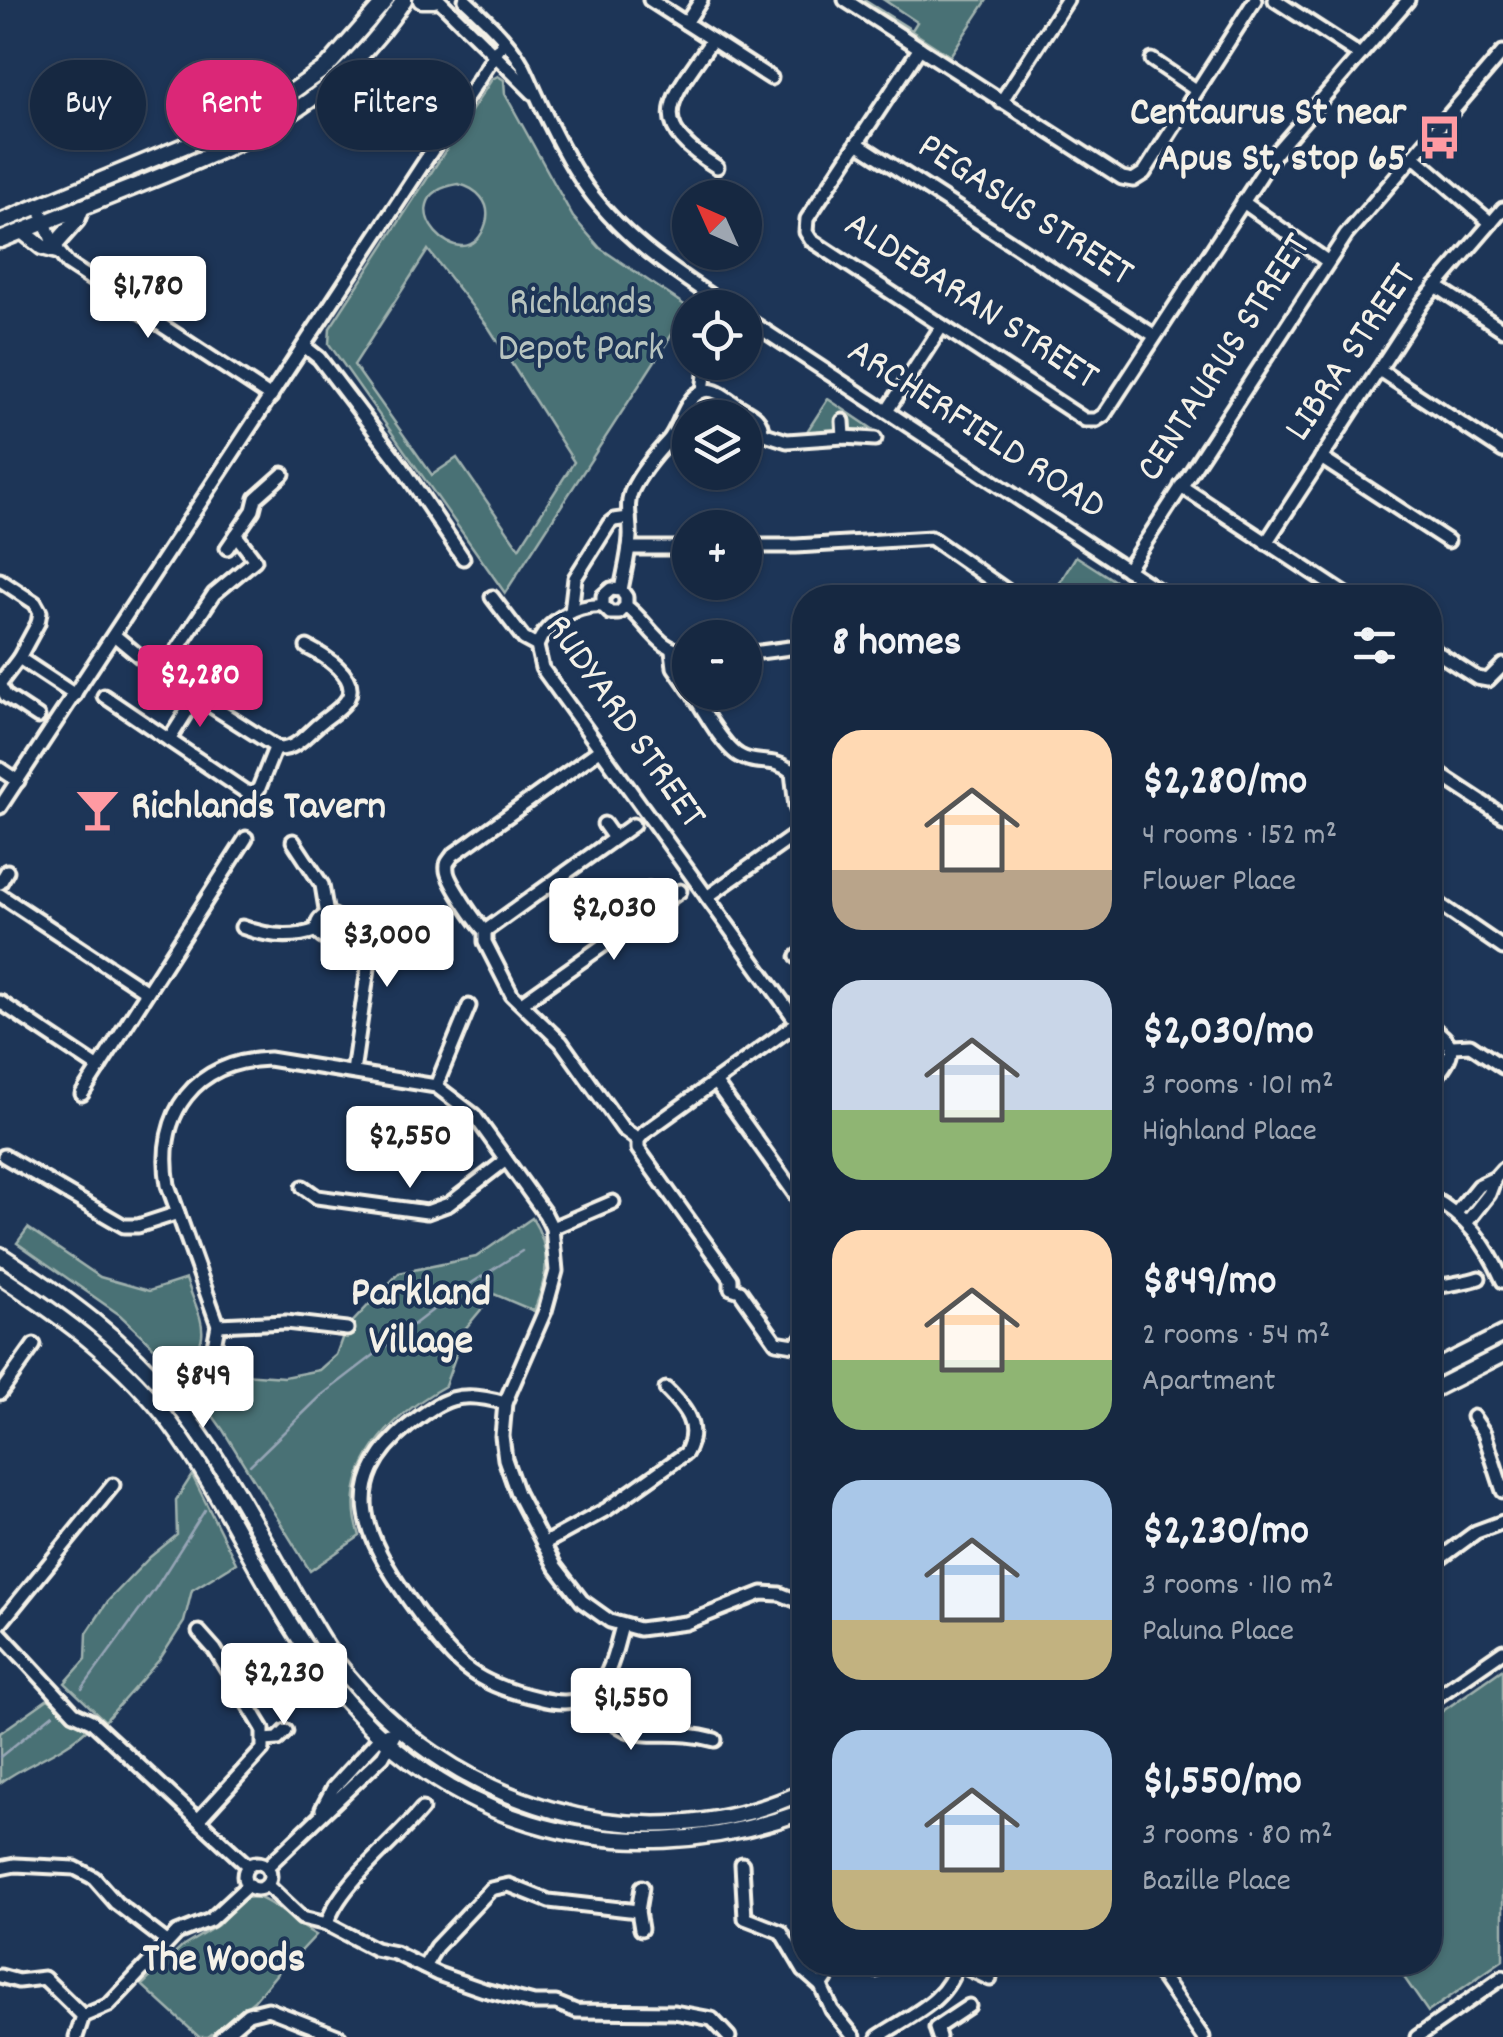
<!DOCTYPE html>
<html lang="en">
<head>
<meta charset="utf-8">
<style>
	:root { --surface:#162841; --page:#1f3048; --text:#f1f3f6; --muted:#9ea6b1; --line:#35445a; --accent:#db2777 }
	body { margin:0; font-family:Dekko,sans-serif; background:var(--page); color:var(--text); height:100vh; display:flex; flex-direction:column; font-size:38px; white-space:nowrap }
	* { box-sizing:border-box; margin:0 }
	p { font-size:32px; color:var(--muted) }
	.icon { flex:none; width:55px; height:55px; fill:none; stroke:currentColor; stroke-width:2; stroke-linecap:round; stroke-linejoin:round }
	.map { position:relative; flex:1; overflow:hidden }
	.drawer { position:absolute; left:792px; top:585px; width:650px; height:1390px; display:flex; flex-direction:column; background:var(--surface); border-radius:40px; box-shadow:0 2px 8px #0004,0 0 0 2px var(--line) }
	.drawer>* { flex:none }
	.guide { position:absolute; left:30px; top:60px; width:612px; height:90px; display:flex; gap:20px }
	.needle { width:65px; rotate:315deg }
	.fabs { position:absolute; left:672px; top:180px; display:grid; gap:20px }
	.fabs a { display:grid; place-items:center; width:90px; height:90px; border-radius:50%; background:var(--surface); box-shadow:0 2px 8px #0004,0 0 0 2px var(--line); font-size:50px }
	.price { position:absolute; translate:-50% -85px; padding:0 22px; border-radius:10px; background:#fff; color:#222; font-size:32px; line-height:65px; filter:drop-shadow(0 2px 5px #0008) }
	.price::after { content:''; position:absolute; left:50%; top:60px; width:30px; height:22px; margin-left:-15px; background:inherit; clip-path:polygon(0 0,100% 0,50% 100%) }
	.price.on { background:var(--accent); color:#fff }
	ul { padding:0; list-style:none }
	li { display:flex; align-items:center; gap:30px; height:250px; padding:0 40px }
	li span { display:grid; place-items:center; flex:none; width:280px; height:200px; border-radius:30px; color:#555 }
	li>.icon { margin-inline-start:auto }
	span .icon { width:120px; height:120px; fill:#fffc; stroke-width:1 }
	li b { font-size:42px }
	h2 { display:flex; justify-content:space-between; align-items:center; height:120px; padding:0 40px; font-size:42px }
	.pill { padding:0 35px; border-radius:45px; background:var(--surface); box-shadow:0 2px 8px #0004,0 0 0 2px var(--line); font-size:35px; line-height:90px }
	.pill.on { background:var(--accent); color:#fff }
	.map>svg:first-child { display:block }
</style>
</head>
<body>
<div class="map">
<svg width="1503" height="2037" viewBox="0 0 1503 2037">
	<rect width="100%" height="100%" fill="#1d3557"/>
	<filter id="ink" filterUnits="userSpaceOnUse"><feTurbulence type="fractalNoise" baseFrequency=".01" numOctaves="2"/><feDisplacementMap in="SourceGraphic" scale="20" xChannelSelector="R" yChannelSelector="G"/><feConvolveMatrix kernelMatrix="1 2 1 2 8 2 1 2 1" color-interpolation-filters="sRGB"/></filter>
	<g filter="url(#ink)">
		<g fill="#4a7174" stroke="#9fb1ae" stroke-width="2.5" fill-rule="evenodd">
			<polygon points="864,0 912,30 917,22 884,0 987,0 950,56"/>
			<path d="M 498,76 L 504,80 L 505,94 L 573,217 L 600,248 L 689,308 L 505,593 L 329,344 L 330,328 L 492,79 ZM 458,184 C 476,188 492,202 486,223 C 466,288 381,196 458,184 ZM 428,250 L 489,328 L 574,462 L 519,548 L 457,458 L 432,475 L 354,365 Z"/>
			<polygon points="828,399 871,428 804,436"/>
			<polygon points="1076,556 1140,597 1051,597"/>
			<path d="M 532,1218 C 553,1251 547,1277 534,1311 L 494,1294 L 465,1329 L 445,1386 C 391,1416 337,1469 360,1536 L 310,1571 L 223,1430 L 200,1398 L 217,1372 L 284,1377 L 319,1370 L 336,1355 L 345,1330 L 399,1273 L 476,1257 Z"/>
			<path d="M 28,1228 L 100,1277 L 149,1291 L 186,1279 C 201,1323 216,1335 180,1372 L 120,1315 L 17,1243 Z"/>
			<polygon points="192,1475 236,1563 192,1590 184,1622 160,1659 105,1721 65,1683 86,1659 87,1633 108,1601 150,1557 177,1535 176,1500"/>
			<polygon points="1503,1669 1503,1960 1428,2012 1394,1963 1430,1962 1430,1720"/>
			<path d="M 48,1699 L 87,1729 C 61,1753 29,1762 0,1783 L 0,1733 Z"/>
			<path d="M 257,1897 C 279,1905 295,1924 316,1935 L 288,1965 L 285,1964 L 254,2001 L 208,2037 L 199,2037 L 142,1985 L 182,1947 L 218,1925 L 235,1906 L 246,1898 Z"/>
		</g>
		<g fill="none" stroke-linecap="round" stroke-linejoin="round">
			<g stroke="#96a5b6" stroke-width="2.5">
				<polyline points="250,1465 322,1395 451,1296 522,1251"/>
				<polyline points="82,1689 155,1589 205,1510"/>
				<polyline points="0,1757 53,1714"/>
			</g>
			<defs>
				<g id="minor">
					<polyline points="439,0 533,93"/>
					<path d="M 465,0 C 487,21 516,47 528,76 C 543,111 559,146 580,178 C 617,235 673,271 729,308"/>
					<polyline points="650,0 771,78"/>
					<polyline points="845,0 1122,178 1133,180 1144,173 1255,0"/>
					<polyline points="1275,0 1360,55"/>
					<polyline points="686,23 701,0"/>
					<path d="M 712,40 C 673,98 642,121 717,167"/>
					<polyline points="920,48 807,219 806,232 811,240 1085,420 1096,420 1104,415 1276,152 1408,0"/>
					<polyline points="1152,60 1196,90"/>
					<polyline points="1001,102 1067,0"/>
					<polyline points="857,143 1155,336"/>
					<polyline points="1413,156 1491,223"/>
					<polyline points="1243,202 1327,261"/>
					<polyline points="39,206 54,246 68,264 271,397"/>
					<polyline points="1436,286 1503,330"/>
					<polyline points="745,318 1170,598"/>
					<polyline points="304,346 319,358 402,467 463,558"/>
					<polyline points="1379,370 1503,451"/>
					<polyline points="703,391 705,375 713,363"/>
					<polyline points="887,411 942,326"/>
					<polyline points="843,421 844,437"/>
					<polyline points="762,433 787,441 844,437 875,439"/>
					<polyline points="671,439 690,445"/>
					<polyline points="745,442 762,433"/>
					<polyline points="1321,458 1448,541"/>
					<polyline points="1181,486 1351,598"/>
					<polyline points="1266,543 1423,302 1503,209"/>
					<polyline points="745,546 796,546 931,538 1017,598"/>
					<polyline points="227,548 253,510 256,498 283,474"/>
					<polyline points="629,548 690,548"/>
					<polyline points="1127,570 1346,235 1503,52"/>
					<polyline points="0,580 35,603 40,612 38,623 19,658 75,695"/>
					<path d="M 621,590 C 624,573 629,555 630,537 C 631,522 625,504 632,490 C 640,473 655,455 668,441 C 680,428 684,397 703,391 C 715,387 729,400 738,406 C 750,413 762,417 762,433"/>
					<polyline points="492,597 524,639 537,646 542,668 805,1033"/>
					<path d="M 626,606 L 619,613 L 610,613 L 603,606 L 603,596 L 611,589 L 621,590 L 626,597 L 626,606 C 649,622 659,654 690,652"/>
					<polyline points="571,612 575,578 609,524 614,520 629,518"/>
					<path d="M 114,635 L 161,674 L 279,749 C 296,749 306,735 318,725 C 327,717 343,708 348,698 C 359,676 323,655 307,647"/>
					<path d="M 537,646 C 546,621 577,604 603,606"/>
					<polyline points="1430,648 1477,678 1488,680 1503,665"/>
					<polyline points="672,651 674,667 690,690"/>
					<polyline points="745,654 805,646"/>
					<polyline points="161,674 214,594 255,560 236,535"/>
					<polyline points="0,683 19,658"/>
					<polyline points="0,686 6,696 38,717"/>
					<path d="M 692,692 C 702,708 724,748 740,756 C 757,766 773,756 792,772 L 796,807 L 802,823"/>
					<polyline points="104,696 246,792 254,793 259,788 275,748"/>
					<polyline points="169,740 196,697"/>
					<path d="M 601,749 L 453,855 C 449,861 446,862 447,870 C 447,880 477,924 485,931 L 485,942 L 512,995 L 561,1042 L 623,1129 L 638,1140"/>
					<polyline points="1430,768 1503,816"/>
					<polyline points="0,769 18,781"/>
					<polyline points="792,772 805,761"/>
					<polyline points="0,807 504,41"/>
					<polyline points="604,824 614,838"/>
					<polyline points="293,841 322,885 327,915"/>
					<polyline points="0,883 7,871"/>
					<polyline points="649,889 659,905"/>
					<polyline points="0,895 147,992"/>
					<polyline points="707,897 795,835"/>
					<polyline points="1430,898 1503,948"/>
					<circle cx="329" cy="927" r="12"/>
					<path d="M 242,927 C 266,936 293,939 317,930"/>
					<polyline points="485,931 633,825"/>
					<polyline points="339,933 362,954 368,968 353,1072"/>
					<polyline points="797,957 805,951"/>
					<polyline points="0,1002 99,1068"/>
					<polyline points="523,1002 680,891"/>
					<polyline points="797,1023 644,1133 638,1140 638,1149 731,1279 731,1288 740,1291 776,1342 794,1345 805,1337"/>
					<path d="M 1430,1026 C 1464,1049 1450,1057 1430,1086"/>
					<polyline points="1453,1046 1470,1045 1503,1067"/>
					<polyline points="715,1082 805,1208"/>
					<polyline points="436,1086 469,1006"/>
					<polyline points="82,1094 246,838"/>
					<polyline points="4,1156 124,1226 138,1226 178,1213"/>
					<polyline points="303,1187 317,1197 427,1212 449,1204 506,1160"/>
					<path d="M 1430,1197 C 1467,1217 1486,1243 1503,1281"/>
					<polyline points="1456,1213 1478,1186 1495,1178 1503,1169"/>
					<polyline points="1467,1222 1489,1194 1495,1178"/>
					<polyline points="552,1228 613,1202"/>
					<path d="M 1430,1287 C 1438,1287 1472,1281 1479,1278"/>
					<polyline points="218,1325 286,1322 347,1329"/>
					<polyline points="0,1393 34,1345"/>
					<path d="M 505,1403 C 460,1389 443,1398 408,1426 C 337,1484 366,1538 409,1600 C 451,1658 465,1682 538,1698 C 556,1703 574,1705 590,1694 C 611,1680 615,1649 622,1626"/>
					<path d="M 159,1409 L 201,1374 L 212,1356 L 218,1325 L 168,1185 C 156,1113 195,1061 269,1059 L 436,1086 L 474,1115 L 545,1214 L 552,1228 L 556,1271 L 545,1311 L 505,1403 L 502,1436 L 505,1459 L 517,1493 L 555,1566 L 582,1601 L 610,1621 L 639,1629 L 686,1623 L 762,1593 L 780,1594 L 805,1604"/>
					<polyline points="1473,1417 1484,1433 1503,1491"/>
					<path d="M 543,1544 L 607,1509 L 686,1453 C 701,1426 685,1408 666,1389"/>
					<polyline points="1438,1560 1476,1532 1503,1522"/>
					<polyline points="0,1624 113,1485"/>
					<polyline points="0,1633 74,1713 91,1721 248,1866"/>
					<path d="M 591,1694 C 628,1756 656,1723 715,1740"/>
					<polyline points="1430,1697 1438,1696 1503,1651"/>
					<polyline points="264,1740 278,1739 286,1731"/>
					<polyline points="322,1809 333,1788 380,1737 388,1733"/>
					<polyline points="198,1820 263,1749 263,1729 215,1650 199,1632"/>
					<circle cx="257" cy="1876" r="13"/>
					<polyline points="742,1864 745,1918 781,1932 804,1971 821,1986 832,2010 854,2037"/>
					<polyline points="267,1867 383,1756 398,1728"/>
					<polyline points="0,1868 15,1865 75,1868 94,1878 116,1903 167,1942"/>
					<polyline points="267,1885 302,1918 327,1924 375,1949 395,1953 438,1974 484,1990 534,2003 556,2003 576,2011 674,2012 712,2019 729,2037"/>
					<path d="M 327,1924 C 338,1885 395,1842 422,1809"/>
					<polyline points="641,1929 638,1911 642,1887"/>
					<polyline points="871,1962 876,1970"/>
					<polyline points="1152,1962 1203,2037"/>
					<polyline points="956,1963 990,1979"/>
					<polyline points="424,1967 436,1947 491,1889 509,1885 549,1901 638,1911"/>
					<polyline points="0,1976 18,1981 44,1978 83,2016"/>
					<polyline points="821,1986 837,1962"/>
					<polyline points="76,2037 83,2016 109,2005 177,1933 210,1920 248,1885"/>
					<polyline points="221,2037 248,2014 268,2009 340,2037"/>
					<path d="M 878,2037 C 908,2016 949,2002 957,1962"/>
					<polyline points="939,2037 936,2028 969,2006"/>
					<polyline points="1417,2037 1503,1977"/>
				</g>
				<g id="major">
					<polyline points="421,0 434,0"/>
					<polyline points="0,222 259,115 328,66 386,0"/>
					<polyline points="22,231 42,247 57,251"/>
					<path d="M 0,240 C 50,220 101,200 151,180 C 259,136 337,102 404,0"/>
					<polyline points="54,246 77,220 82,207"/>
					<path d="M 0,1255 C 65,1297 125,1340 174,1400 C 223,1460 259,1533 298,1600 C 311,1621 323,1644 338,1664 C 447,1804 639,1869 805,1791"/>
					<path d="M 0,1276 C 64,1318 125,1362 171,1424 C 225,1497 260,1583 312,1657 C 428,1825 615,1880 805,1811"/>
					<polyline points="1430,1371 1503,1334"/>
					<polyline points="1430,1391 1503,1354"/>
				</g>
			</defs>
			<use href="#minor" stroke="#f4f1e8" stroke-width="19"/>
			<use href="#major" stroke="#f4f1e8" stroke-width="21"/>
			<use href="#minor" stroke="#1d3557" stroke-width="11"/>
			<use href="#major" stroke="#1d3557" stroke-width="14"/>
		</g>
	</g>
	<defs>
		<symbol id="bus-bare" viewBox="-9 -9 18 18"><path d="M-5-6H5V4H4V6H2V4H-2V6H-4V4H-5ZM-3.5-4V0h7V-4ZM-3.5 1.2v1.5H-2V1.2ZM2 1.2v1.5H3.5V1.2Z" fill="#ff9aa2" stroke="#1d3557" stroke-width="2.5" paint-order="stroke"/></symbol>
		<symbol id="bar-bare" viewBox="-9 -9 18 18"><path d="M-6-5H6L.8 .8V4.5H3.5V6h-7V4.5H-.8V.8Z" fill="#ff9aa2" stroke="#1d3557" stroke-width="2.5" paint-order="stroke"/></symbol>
	</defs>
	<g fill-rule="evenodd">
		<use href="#bus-bare" x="1408" y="106" width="63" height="63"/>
		<use href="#bar-bare" x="66" y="778" width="63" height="63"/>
	</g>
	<g text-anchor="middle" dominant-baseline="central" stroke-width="8" stroke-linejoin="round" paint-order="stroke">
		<g font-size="40" font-weight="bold" fill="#f4f1e8" stroke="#1d3557" text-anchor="end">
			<text x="1406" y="115">Centaurus St near<tspan x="1406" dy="46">Apus St, stop 65</tspan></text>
			<text x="131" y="809" text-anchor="start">Richlands Tavern</text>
		</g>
		<g font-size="40" fill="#f4f1e8" stroke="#1d3557">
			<text transform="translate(1024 212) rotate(33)">PEGASUS STREET</text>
			<text transform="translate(970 303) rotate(33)">ALDEBARAN STREET</text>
			<text transform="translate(1353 354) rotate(-56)">LIBRA STREET</text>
			<text transform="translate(1226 359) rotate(-57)">CENTAURUS STREET</text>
			<text transform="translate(975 431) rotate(33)">ARCHERFIELD ROAD</text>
			<text transform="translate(623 723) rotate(55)">RUDYARD STREET</text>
		</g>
		<g font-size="40" fill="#b8c4bf" stroke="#1d3557">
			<text x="581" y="305">Richlands<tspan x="581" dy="46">Depot Park</tspan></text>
		</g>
		<g font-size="42" font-weight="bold" fill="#f4f1e8" stroke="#1d3557">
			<text x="421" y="1296">Parkland<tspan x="421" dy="48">Village</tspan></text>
			<text x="224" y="1962">The Woods</text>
		</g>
	</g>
</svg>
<div class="fabs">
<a><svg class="needle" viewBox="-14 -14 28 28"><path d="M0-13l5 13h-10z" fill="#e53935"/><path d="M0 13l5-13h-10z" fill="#9ea6b1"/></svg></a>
<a><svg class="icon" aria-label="locate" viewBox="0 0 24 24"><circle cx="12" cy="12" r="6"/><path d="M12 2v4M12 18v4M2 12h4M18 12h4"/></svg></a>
<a><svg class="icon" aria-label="layers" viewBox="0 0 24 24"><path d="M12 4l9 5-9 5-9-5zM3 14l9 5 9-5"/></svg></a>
<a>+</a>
<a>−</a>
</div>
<b class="price" style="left:148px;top:341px">$1,780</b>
<b class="price on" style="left:200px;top:730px">$2,280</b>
<b class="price" style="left:614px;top:963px">$2,030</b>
<b class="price" style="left:387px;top:990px">$3,000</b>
<b class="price" style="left:410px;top:1191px">$2,550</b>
<b class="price" style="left:203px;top:1431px">$849</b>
<b class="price" style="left:284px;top:1728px">$2,230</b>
<b class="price" style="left:631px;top:1753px">$1,550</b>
<div class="guide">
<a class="pill">Buy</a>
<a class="pill on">Rent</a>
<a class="pill">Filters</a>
</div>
<section class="drawer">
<h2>8 homes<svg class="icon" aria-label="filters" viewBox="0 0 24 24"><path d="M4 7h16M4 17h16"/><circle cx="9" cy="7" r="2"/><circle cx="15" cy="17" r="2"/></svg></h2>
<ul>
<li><span style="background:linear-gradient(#ffd9b3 70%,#b9a48a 0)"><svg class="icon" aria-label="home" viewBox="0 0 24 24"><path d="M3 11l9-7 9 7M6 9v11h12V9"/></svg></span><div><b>$2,280/mo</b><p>4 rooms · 152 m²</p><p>Flower Place</p></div></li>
<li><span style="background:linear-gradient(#c9d6e8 65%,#8fb573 0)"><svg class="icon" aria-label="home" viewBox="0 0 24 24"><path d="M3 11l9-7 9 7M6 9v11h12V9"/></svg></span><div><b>$2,030/mo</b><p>3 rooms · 101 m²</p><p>Highland Place</p></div></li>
<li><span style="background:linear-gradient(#ffd9b3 65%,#8fb573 0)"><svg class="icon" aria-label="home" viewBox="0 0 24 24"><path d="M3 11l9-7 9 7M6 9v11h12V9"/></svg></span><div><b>$849/mo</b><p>2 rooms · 54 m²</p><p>Apartment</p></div></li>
<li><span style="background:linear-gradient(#a9c7e8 70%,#c2b280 0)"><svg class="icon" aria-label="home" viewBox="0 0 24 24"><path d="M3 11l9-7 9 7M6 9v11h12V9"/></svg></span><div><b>$2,230/mo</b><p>3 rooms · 110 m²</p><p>Paluna Place</p></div></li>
<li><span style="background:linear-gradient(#a9c7e8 70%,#c2b280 0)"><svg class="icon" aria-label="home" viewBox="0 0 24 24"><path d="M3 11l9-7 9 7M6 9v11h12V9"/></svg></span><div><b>$1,550/mo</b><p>3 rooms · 80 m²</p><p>Bazille Place</p></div></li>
</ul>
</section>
</div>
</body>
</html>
